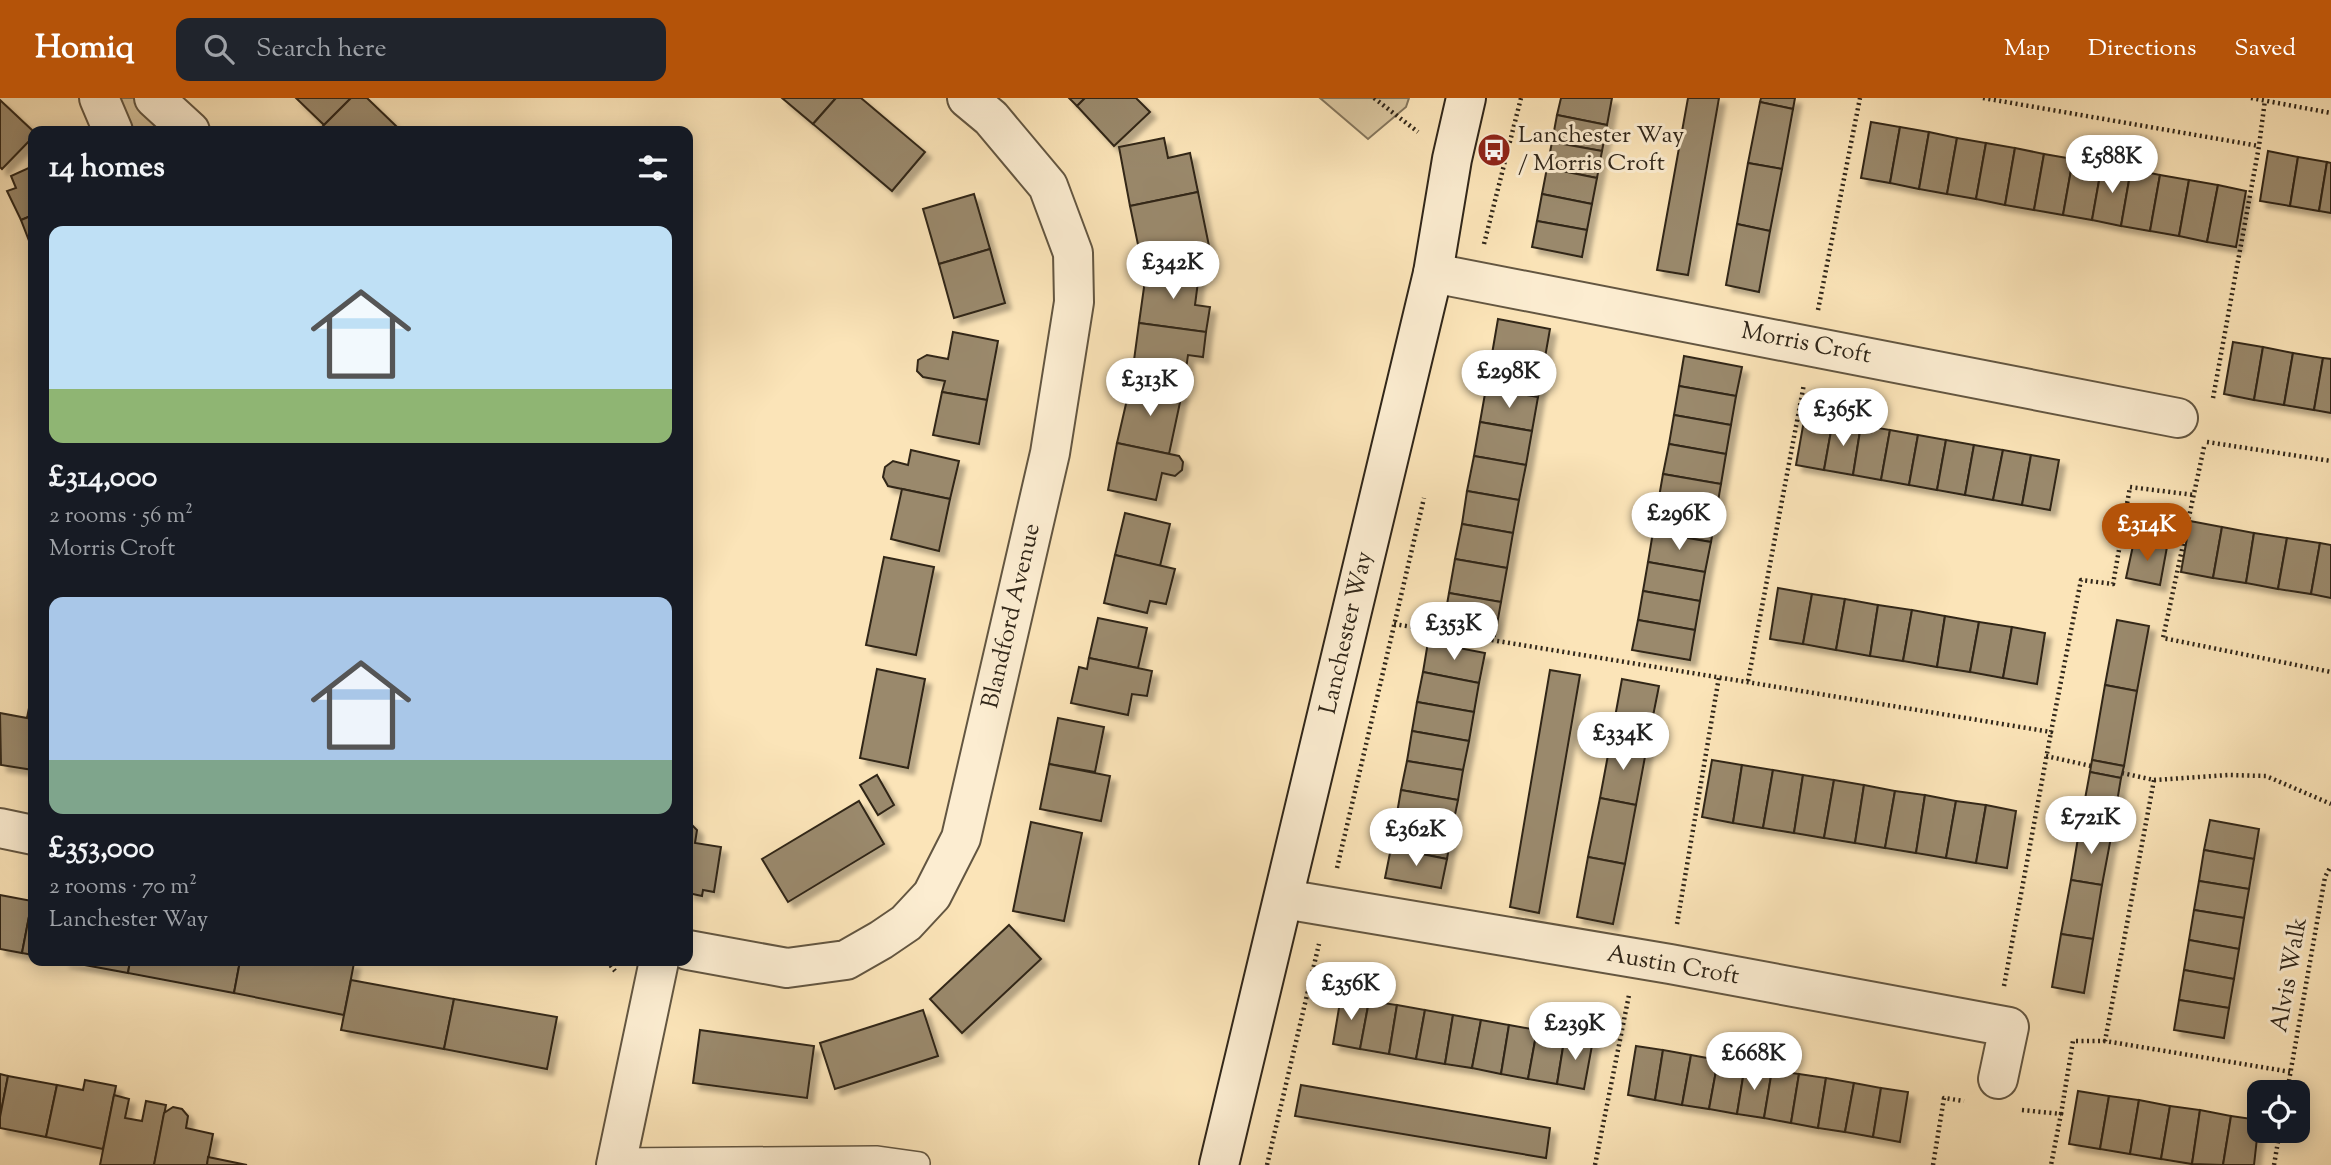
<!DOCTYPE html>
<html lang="en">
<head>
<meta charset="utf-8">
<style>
	:root { --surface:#171b24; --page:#20242c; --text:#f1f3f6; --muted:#9ea1a6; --accent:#b45309 }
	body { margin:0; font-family:"Sorts Mill Goudy",serif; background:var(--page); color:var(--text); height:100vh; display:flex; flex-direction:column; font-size:26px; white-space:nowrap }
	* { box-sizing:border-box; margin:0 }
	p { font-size:23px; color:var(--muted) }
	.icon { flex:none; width:38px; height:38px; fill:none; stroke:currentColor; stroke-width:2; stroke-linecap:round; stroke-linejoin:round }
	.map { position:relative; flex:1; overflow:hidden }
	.details { position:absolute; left:28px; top:28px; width:665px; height:840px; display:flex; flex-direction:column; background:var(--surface); border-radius:14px; box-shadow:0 4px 18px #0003 }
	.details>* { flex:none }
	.controls { position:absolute; left:2247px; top:982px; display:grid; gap:14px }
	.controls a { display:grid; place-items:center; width:63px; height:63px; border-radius:14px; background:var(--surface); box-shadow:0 4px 18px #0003; font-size:35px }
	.price { position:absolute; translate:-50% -60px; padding:0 16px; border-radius:24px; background:#fff; color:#222; font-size:23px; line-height:46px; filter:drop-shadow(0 2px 4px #0008) }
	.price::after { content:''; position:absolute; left:50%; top:42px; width:21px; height:16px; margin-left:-10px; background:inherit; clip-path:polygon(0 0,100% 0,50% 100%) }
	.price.active { background:var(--accent); color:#fff }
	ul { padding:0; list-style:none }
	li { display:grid; align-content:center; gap:14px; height:371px; padding:0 21px }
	li span { display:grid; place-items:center; height:217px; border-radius:14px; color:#555 }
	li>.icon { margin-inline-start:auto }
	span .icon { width:126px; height:126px; fill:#fffc; stroke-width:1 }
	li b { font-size:30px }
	h2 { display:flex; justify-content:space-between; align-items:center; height:84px; padding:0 21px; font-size:30px }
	header { display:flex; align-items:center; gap:42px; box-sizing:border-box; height:98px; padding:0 35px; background:var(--accent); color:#fff }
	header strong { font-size:33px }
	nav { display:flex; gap:38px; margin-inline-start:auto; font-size:24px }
	.search { width:490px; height:63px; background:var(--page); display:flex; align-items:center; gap:18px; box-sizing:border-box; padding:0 24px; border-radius:14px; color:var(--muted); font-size:26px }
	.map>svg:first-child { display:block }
</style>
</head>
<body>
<header>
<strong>Homiq</strong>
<div class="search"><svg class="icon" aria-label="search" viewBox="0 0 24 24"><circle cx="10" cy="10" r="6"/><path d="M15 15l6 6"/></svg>Search here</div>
<nav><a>Map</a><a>Directions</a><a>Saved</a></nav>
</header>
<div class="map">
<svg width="2331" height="1067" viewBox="0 0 2331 1067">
	<defs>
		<filter id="shadow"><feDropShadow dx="6" dy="6" stdDeviation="2" flood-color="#0004"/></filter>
	</defs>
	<rect width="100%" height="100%" fill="#fbe4b8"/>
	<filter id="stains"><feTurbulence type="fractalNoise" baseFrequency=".00286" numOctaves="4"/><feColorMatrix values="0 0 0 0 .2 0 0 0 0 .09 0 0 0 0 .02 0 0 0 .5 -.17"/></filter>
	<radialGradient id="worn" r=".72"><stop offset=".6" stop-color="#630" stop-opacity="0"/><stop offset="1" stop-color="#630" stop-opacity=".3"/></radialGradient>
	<g fill="#d8c49d" stroke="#84755b" stroke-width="2">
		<polygon points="109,0 139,0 173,33 124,33"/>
		<polygon points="1320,0 1409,0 1406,9 1368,41"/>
	</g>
	<g fill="#9a896c" stroke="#302619" stroke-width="2" filter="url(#shadow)">
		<polygon points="296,0 351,0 324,27"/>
		<polygon points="351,0 367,0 396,28 390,33 318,33"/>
		<polygon points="782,0 836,0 813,26"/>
		<polygon points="836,0 861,0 925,54 892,93 813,26"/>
		<polygon points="1069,0 1085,0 1077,8"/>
		<polygon points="1085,0 1136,0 1150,14 1114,48 1077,8"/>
		<polygon points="1561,0 1612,0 1607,27 1557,17"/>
		<polygon points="1688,0 1719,0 1688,177 1657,172"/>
		<polygon points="1761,0 1795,0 1793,11 1760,4"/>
		<polygon points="0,2 33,33 33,39 2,71 0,69"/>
		<polygon points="1760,4 1793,11 1782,71 1748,65"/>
		<polygon points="1557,17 1607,27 1602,53 1552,44"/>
		<polygon points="1871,24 1900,29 1890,85 1861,80"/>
		<polygon points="1900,29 1929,34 1919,91 1890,85"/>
		<polygon points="1929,34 1957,40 1947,96 1919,91"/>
		<polygon points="1164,40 1168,60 1190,55 1198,94 1130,108 1119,49"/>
		<polygon points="1957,40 1986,45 1976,101 1947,96"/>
		<polygon points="1552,44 1602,53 1597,80 1547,70"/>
		<polygon points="1986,45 2015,50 2005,107 1976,101"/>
		<polygon points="2015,50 2044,56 2034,112 2005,107"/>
		<polygon points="2268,53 2298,59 2290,108 2260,103"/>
		<polygon points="2044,56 2073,61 2063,117 2034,112"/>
		<polygon points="2298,59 2327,64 2319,113 2290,108"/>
		<polygon points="2073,61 2102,66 2092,122 2063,117"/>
		<polygon points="2327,64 2331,65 2331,115 2319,113"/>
		<polygon points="1748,65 1782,71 1770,133 1737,126"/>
		<polygon points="2102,66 2131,71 2121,128 2092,122"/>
		<polygon points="33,68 33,117 21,122 7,93 16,90 11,78"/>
		<polygon points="1547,70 1597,80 1592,106 1542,96"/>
		<polygon points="2131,71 2160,77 2150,133 2121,128"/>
		<polygon points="2160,77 2189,82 2179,138 2150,133"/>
		<polygon points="2189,82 2218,87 2207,144 2179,138"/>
		<polygon points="2218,87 2246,93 2236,149 2207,144"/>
		<polygon points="1198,94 1209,148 1141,161 1130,108"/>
		<polygon points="974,96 990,151 939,166 923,111"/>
		<polygon points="1542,96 1592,106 1587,132 1537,123"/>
		<polygon points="33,117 33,153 21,122"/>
		<polygon points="1537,123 1587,132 1582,159 1532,149"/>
		<polygon points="1737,126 1770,133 1759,194 1726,187"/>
		<polygon points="990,151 1005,205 954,220 939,166"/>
		<polygon points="1147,168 1199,176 1195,207 1210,209 1206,234 1139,225"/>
		<polygon points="1498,221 1550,231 1544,265 1492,256"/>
		<polygon points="1139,225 1206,234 1203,259 1188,257 1184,285 1132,277"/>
		<polygon points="953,234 998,243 987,302 942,294 945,283 923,279 917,273 918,262 927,257 948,261"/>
		<polygon points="2233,244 2263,249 2254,302 2224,296"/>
		<polygon points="2263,249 2293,255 2284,307 2254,302"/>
		<polygon points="2293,255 2323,260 2314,312 2284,307"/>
		<polygon points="1492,256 1544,265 1538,299 1486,290"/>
		<polygon points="1684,258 1742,269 1736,298 1679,288"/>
		<polygon points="2323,260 2331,261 2331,315 2314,312"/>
		<polygon points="1131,284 1182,295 1169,356 1117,345"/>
		<polygon points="1679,288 1736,298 1731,327 1674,317"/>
		<polygon points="1486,290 1538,299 1532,333 1480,324"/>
		<polygon points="942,294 987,302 979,346 933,337"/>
		<polygon points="1674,317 1731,327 1726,356 1669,346"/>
		<polygon points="1805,317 1833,322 1824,372 1796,367"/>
		<polygon points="1833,322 1861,327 1853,377 1824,372"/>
		<polygon points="1480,324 1532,333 1526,367 1474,358"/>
		<polygon points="1861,327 1890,332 1881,382 1853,377"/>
		<polygon points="1890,332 1918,337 1909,387 1881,382"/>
		<polygon points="1918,337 1946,342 1937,392 1909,387"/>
		<polygon points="1946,342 1974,347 1965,397 1937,392"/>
		<polygon points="1117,345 1179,358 1183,364 1182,372 1175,378 1162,375 1156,402 1108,392"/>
		<polygon points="1669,346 1726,356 1721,386 1663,376"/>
		<polygon points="1974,347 2003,352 1993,402 1965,397"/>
		<polygon points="911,352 959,363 950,401 888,388 883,379 885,369 893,363 908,367"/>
		<polygon points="2003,352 2031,357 2022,407 1993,402"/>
		<polygon points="2031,357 2059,362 2050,412 2022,407"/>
		<polygon points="1474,358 1526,367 1519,402 1467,393"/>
		<polygon points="1663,376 1721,386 1716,415 1658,405"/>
		<polygon points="902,391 950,401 939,453 891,441"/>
		<polygon points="1467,393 1519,402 1513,435 1462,426"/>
		<polygon points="1658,405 1716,415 1711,444 1653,434"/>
		<polygon points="1125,415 1170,426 1160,468 1115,457"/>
		<polygon points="2190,423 2222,429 2213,480 2181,474"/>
		<polygon points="1462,426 1513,435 1507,470 1455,461"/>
		<polygon points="2222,429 2254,435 2246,485 2213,480"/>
		<polygon points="1653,434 1711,444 1705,474 1648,464"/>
		<polygon points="2254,435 2287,440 2278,491 2246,485"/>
		<polygon points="2287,440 2320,445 2311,496 2278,491"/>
		<polygon points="2134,443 2167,449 2160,487 2126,480"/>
		<polygon points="2320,445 2331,447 2331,500 2311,496"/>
		<polygon points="1115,457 1175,471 1166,506 1150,503 1147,515 1104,505"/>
		<polygon points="884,459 934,469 916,557 866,547"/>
		<polygon points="1455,461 1507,470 1501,504 1449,495"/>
		<polygon points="1648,464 1705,474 1700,503 1643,493"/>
		<polygon points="1778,490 1812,496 1803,546 1770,541"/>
		<polygon points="1643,493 1700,503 1695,532 1638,522"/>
		<polygon points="1449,495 1501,504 1495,538 1443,529"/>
		<polygon points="1812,496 1845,501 1836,552 1803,546"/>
		<polygon points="1845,501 1878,507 1870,558 1836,552"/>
		<polygon points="1878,507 1912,512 1903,563 1870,558"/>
		<polygon points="1912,512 1945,518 1937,569 1903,563"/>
		<polygon points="1945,518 1979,524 1970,574 1937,569"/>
		<polygon points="1098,520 1147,530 1138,570 1089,560"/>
		<polygon points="1638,522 1695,532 1690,562 1632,552"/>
		<polygon points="2117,522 2149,528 2137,593 2105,587"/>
		<polygon points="1979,524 2012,529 2003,580 1970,574"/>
		<polygon points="2012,529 2045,535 2037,586 2003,580"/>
		<polygon points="1428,544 1485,555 1479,585 1423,574"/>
		<polygon points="1089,560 1152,573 1147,598 1132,596 1128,617 1071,605 1079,569 1087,571"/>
		<polygon points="877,571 925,581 908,670 860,660"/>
		<polygon points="1550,572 1580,577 1539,815 1510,809"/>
		<polygon points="1423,574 1479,585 1474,614 1417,604"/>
		<polygon points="1622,581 1659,588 1647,648 1611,641"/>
		<polygon points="2105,587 2137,593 2124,668 2092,662"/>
		<polygon points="31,600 33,600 33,672 1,667 0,615 27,620"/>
		<polygon points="1417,604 1474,614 1469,643 1412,633"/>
		<polygon points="1058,620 1104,629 1095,674 1049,666"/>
		<polygon points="1412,633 1469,643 1463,672 1407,663"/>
		<polygon points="1611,641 1647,648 1636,707 1600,700"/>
		<polygon points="1712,662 1742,667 1733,725 1702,719"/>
		<polygon points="2092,662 2124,668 2121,680 2090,674"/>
		<polygon points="1407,663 1463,672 1458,702 1401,692"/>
		<polygon points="1049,666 1110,678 1101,723 1040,711"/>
		<polygon points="1742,667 1773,672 1763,730 1733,725"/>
		<polygon points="1773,672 1803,677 1794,735 1763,730"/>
		<polygon points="2090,674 2121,680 2112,734 2080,728"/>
		<polygon points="877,677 894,707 878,717 860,687"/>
		<polygon points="1803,677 1834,682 1824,740 1794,735"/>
		<polygon points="1834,682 1864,687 1855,745 1824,740"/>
		<polygon points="1864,687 1895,693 1885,750 1855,745"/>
		<polygon points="1401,692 1458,702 1452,731 1396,721"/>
		<polygon points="1895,693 1925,697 1916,755 1885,750"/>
		<polygon points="1925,697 1956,703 1946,760 1916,755"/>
		<polygon points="1600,700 1636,707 1625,766 1588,759"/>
		<polygon points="859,703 884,746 788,804 762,761"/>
		<polygon points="1956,703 1986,707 1976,765 1946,760"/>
		<polygon points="1986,707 2016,713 2007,770 1976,765"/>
		<polygon points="1396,721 1452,731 1447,761 1391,750"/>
		<polygon points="2210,722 2259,731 2254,761 2204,752"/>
		<polygon points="688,723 697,732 695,745 721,749 714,794 703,792 702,798 688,795"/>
		<polygon points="1031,724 1082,735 1064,823 1013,813"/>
		<polygon points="2080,728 2112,734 2102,787 2071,782"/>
		<polygon points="1391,750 1447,761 1441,790 1385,780"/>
		<polygon points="2204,752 2254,761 2249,791 2199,783"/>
		<polygon points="1588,759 1625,766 1613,826 1577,819"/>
		<polygon points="2071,782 2102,787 2093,841 2061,836"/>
		<polygon points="2199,783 2249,791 2244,820 2194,812"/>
		<polygon points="0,797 32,803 22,855 0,851"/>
		<polygon points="32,803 33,803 33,857 22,855"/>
		<polygon points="2194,812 2244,820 2239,851 2189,842"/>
		<polygon points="1009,827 1041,861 962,935 930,901"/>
		<polygon points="2061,836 2093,841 2084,895 2052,889"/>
		<polygon points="2189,842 2239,851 2234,881 2184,872"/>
		<polygon points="63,863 130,863 128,875"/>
		<polygon points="130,863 240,863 234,895 128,875"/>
		<polygon points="240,863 354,865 344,917 234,895"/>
		<polygon points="2184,872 2234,881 2229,910 2179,902"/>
		<polygon points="351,882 454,901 444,951 341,932"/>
		<polygon points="1341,898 1369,903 1360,951 1333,946"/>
		<polygon points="454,901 557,919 547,971 444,951"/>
		<polygon points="2179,902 2229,910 2224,940 2174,932"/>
		<polygon points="1369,903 1397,907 1389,956 1360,951"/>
		<polygon points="1397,907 1425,912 1416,961 1389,956"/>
		<polygon points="923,912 938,958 835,991 820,945"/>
		<polygon points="1425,912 1453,917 1445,966 1416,961"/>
		<polygon points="1453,917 1481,922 1472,970 1445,966"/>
		<polygon points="1481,922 1509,927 1501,976 1472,970"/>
		<polygon points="1509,927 1537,932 1528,981 1501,976"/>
		<polygon points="700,932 814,948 807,1000 693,985"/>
		<polygon points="1537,932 1565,937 1557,986 1528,981"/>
		<polygon points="1565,937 1593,942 1584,991 1557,986"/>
		<polygon points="1636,948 1663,952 1655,1002 1628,997"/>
		<polygon points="1663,952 1691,957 1682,1007 1655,1002"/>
		<polygon points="1691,957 1718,962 1709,1011 1682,1007"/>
		<polygon points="1718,962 1745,967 1737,1016 1709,1011"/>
		<polygon points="1745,967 1772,972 1764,1020 1737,1016"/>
		<polygon points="1772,972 1799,976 1791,1025 1764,1020"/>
		<polygon points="0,976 8,978 0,1019"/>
		<polygon points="1799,976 1826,980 1818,1030 1791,1025"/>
		<polygon points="8,978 57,987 46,1039 0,1030 0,1019"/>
		<polygon points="1826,980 1854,985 1845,1034 1818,1030"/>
		<polygon points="85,982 116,988 103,1051 46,1039 57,987 83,992"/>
		<polygon points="1854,985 1881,990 1873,1039 1845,1034"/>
		<polygon points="1301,987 1550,1030 1546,1060 1295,1018"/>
		<polygon points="1881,990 1908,994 1900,1044 1873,1039"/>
		<polygon points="2078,993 2109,998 2100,1051 2069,1046"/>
		<polygon points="114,997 129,1001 125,1020 142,1023 146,1003 166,1007 154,1067 100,1067"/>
		<polygon points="2109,998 2139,1002 2130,1056 2100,1051"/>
		<polygon points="2139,1002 2170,1008 2161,1061 2130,1056"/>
		<polygon points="2170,1008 2200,1012 2192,1066 2161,1061"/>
		<polygon points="173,1009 182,1011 188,1018 186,1030 213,1036 207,1067 154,1067 164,1015"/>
		<polygon points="2200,1012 2231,1018 2223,1067 2192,1066"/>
		<polygon points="2231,1018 2259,1022 2254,1067 2223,1067"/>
		<polygon points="208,1059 247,1067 207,1067"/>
	</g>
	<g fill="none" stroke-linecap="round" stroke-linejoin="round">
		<defs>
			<polyline id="lane" points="618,1061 876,1059 919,1065"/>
			<g id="street">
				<polyline points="99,0 113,33"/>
				<polyline points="154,0 190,33"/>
				<polyline points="1433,175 2178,320"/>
				<polyline points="0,730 33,737"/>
				<polyline points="1284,801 1670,866 2009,929 1998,981"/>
				<polyline points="688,852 787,870 846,862 881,842 906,825 932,797 961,740 1050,355 1074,204 1073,155 1048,88 991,20 967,0"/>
				<polyline points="616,1067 659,863"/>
			</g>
			<polyline id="secondary" points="1219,1067 1433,175 1452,61 1466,0"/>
		</defs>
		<use href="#lane" stroke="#635641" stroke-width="24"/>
		<use href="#street" stroke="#635641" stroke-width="42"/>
		<use href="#secondary" stroke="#302619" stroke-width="42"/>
		<g stroke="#302619" stroke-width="4.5" stroke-dasharray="2 3.5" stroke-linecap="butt">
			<polyline points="1374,0 1418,34"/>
			<polyline points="1983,0 2259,48"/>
			<polyline points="2251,0 2331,15"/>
			<polyline points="1484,146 1521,0"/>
			<polyline points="1818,212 1860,0"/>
			<polyline points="2213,300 2259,48 2265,2"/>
			<polyline points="2207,344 2331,363"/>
			<polyline points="2204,349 2163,540 2331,574"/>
			<polyline points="1394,526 2051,634 2081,482 2113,486 2130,389 2194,397"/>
			<polyline points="1748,583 1804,286"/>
			<polyline points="2046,658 2091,668"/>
			<polyline points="2122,675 2154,682 2105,943 2291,974"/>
			<polyline points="2154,682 2229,677 2266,678 2331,706"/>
			<polyline points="1337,770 1424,400"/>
			<polyline points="1677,826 1719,579"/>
			<polyline points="607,863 615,873"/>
			<polyline points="2004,888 2051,634"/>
			<polyline points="2287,994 2325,779 2331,768"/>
			<polyline points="2022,1012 2061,1016 2051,1067"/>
			<polyline points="2061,1016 2073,943 2105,943"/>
			<polyline points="1267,1067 1319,846"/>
			<polyline points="1595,1067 1629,897"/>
			<polyline points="1933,1067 1944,1000 1964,1003"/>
			<polyline points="2274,1067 2280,1032"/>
		</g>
		<use href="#lane" stroke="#fcedd1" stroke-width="21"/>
		<use href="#street" stroke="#fcedd1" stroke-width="38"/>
		<use href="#secondary" stroke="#fcedd1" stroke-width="38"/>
	</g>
	<defs>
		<symbol id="bus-disc" viewBox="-11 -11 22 22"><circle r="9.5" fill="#8f2418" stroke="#fcedd1"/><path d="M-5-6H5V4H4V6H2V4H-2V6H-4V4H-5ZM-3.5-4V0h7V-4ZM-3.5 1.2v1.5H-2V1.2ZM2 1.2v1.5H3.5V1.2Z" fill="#fff"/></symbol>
	</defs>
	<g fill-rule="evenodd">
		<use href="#bus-disc" x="1475" y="33" width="38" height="38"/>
	</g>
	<g text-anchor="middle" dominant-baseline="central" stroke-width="6" stroke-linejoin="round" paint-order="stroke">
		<g font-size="24" fill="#302619" stroke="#fcedd1" text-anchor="start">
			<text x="1518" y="38">Lanchester Way<tspan x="1518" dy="28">/ Morris Croft</tspan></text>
		</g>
		<g font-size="24" fill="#302619" stroke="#fcedd1">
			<text transform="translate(1806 246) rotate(11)">Morris Croft</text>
			<text transform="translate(1012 518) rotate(-77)">Blandford Avenue</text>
			<text transform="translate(1347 535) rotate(-77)">Lanchester Way</text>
			<text transform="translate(1673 868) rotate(10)">Austin Croft</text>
			<text transform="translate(2290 877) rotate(-80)">Alvis Walk</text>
		</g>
	</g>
	<rect width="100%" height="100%" filter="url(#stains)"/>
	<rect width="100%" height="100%" fill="url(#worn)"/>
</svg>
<div class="controls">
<a><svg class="icon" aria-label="locate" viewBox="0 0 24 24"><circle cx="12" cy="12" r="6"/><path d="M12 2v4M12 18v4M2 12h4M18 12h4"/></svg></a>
</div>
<b class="price" style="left:2112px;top:97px">£588K</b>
<b class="price" style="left:1173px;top:203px">£342K</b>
<b class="price" style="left:1509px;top:312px">£298K</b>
<b class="price" style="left:1150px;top:320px">£313K</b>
<b class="price" style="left:1843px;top:350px">£365K</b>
<b class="price" style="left:1679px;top:454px">£296K</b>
<b class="price active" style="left:2147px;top:465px">£314K</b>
<b class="price" style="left:1454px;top:564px">£353K</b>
<b class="price" style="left:1623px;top:674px">£334K</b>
<b class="price" style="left:2091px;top:758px">£721K</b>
<b class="price" style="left:1416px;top:770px">£362K</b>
<b class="price" style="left:1351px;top:924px">£356K</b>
<b class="price" style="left:1575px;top:964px">£239K</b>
<b class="price" style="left:1754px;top:994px">£668K</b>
<section class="details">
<h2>14 homes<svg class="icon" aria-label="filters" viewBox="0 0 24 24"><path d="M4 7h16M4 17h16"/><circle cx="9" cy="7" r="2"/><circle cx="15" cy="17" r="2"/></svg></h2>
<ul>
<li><span style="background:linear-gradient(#bfe0f5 75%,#8fb573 0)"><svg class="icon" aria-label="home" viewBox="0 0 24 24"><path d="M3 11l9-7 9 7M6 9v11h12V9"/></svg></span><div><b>£314,000</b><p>2 rooms · 56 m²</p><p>Morris Croft</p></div></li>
<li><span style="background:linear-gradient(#a9c7e8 75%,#7fa58c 0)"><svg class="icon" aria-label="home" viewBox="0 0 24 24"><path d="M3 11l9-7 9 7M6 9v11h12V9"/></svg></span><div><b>£353,000</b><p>2 rooms · 70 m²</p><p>Lanchester Way</p></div></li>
</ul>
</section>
</div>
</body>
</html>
